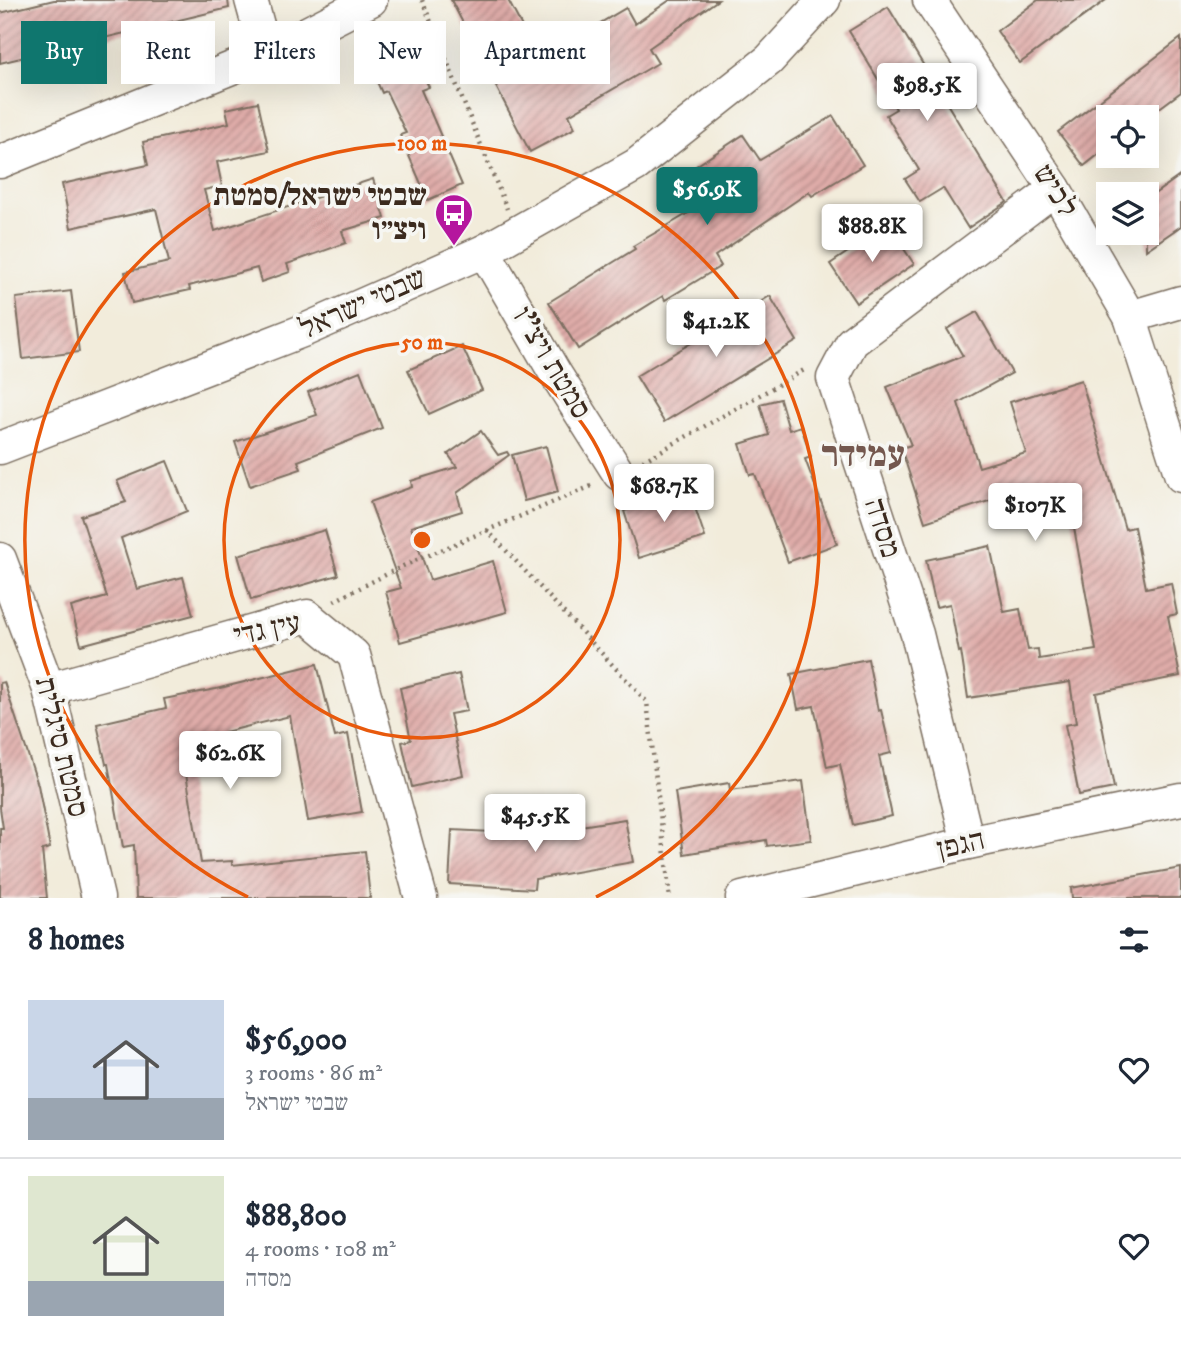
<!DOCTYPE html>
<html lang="en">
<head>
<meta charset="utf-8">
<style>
	:root { --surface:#fff; --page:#f2f2f3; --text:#1f2937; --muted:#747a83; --line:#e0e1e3; --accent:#0f766e }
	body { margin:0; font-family:"IM FELL DW Pica","Frank Ruhl Libre",serif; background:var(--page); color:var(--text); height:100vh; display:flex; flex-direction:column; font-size:26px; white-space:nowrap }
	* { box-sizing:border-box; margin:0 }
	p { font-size:23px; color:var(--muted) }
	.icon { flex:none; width:38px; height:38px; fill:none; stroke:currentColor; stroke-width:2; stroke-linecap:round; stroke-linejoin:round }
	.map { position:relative; height:898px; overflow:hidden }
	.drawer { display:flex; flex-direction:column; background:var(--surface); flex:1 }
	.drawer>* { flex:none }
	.hud { position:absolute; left:21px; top:21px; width:700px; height:63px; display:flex; gap:14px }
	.buttons { position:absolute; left:1096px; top:105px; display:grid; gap:14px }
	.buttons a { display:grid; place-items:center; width:63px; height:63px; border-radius:0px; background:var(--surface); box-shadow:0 7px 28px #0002; font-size:35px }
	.price { position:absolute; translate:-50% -60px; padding:0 16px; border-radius:7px; background:#fff; color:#222; font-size:23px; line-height:46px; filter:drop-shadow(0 2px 4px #0008) }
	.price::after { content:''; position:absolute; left:50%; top:42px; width:21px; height:16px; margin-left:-10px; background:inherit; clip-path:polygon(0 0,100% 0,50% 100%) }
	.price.active { background:var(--accent); color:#fff }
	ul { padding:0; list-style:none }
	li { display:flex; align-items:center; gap:21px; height:175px; padding:0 28px }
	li+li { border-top:2px solid var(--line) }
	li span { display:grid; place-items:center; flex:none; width:196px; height:140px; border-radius:0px; color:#555 }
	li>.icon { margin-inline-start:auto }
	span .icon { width:84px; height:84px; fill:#fffc; stroke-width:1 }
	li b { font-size:30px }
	h2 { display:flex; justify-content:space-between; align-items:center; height:84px; padding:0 28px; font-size:30px }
	.tag { padding:0 24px; border-radius:0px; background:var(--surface); box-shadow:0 7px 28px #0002; font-size:24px; line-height:63px }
	.tag.active { background:var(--accent); color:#fff }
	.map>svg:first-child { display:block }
</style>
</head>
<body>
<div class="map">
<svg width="1181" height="898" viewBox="0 0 1181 898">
	<defs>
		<pattern id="building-hatch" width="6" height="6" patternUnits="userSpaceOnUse" patternTransform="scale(1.75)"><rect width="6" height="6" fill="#dfaca9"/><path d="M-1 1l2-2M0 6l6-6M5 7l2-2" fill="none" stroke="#b68c89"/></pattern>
	</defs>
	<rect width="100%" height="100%" fill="#f6f6f2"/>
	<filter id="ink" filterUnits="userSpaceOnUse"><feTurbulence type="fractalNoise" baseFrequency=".0143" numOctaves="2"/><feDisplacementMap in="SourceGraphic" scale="14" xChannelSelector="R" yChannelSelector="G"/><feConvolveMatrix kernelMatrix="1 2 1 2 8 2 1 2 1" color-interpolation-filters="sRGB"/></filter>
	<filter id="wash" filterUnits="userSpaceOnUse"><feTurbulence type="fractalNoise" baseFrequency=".00686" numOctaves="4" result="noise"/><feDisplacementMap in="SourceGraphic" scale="28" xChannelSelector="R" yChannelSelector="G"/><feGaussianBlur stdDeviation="1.57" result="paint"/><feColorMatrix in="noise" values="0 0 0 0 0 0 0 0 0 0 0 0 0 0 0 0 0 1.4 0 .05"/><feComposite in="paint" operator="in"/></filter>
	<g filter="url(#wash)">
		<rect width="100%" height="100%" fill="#f2ecdb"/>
		<g id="blocks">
			<g fill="url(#building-hatch)">
				<polygon points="54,0 228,0 229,8 0,63 0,13"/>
				<polygon points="451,0 508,0 539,59 626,8 635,24 670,0 718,0 649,48 658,63 569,115 575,128 530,152"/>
				<polygon points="1038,0 1106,0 1020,63 997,31"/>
				<polygon points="888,7 1007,202 968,228 943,188 920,202 905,179 919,170 886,115 896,109 849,31"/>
				<polygon points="1181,38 1181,92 1146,118 1108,117 1108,147 1084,166 1058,132"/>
				<polygon points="412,54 429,87 421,90 462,185 428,200 400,135 406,133 386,91 382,93 373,73"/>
				<polygon points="258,102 269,151 217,162 222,186 204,190 215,231 373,179 385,218 342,231 346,243 287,264 290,272 261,282 257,268 189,286 190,290 132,303 125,272 169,262 156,209 71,228 62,184 148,165 143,142 229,123 226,109"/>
				<polygon points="833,116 863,165 812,196 809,192 715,256 721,266 665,300 663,296 578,349 549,302 635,249 633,246 714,198 693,168 743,135 760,160"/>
				<polygon points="1181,175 1181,226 1146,250 1146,200"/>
				<polygon points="888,225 914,264 856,303 830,264"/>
				<polygon points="71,291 79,352 23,359 16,298"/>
				<polygon points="770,296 797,341 664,422 636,376"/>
				<polygon points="977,312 1012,373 958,403 979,467 1026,453 1010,402 1081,380 1125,529 1134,527 1146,588 1171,583 1177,614 1168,616 1180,676 1096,693 1114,788 1079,795 1065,725 1076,723 1070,682 968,698 961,651 959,652 950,604 936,607 926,560 990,546 1004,612 1020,609 1028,650 1038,649 1039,659 1096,650 1071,511 1035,522 1025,489 925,522 901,448 911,445 887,387 963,356 947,329"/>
				<polygon points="462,346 482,390 429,414 408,370"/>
				<polygon points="360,371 382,428 298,461 301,469 250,486 235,442 317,415 308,392"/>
				<polygon points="780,399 789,430 801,426 811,457 805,459 837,544 788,562 755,474 750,475 740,444 769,435 760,404"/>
				<polygon points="481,431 498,455 507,452 509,455 457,493 462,511 411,527 430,580 493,561 507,612 400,642 386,592 401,588 370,502 412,487 411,481 457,467 448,454"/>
				<polygon points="546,446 558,492 524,501 512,455"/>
				<polygon points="167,461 187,511 121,538 137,589 183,577 193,615 81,645 71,607 107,597 81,516 126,502 117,481"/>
				<polygon points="689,490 705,537 639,558 624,511"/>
				<polygon points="325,530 338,575 251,600 238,555"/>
				<polygon points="868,659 878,711 881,710 891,753 879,756 892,816 853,825 840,764 827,767 814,706 798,709 791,674"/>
				<polygon points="317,664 335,737 348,734 362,812 308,821 290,716 225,732 227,740 182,750 201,863 232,861 232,865 365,851 370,898 136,898 134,845 123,847 108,764 106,764 97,724 166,708 164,699 216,689"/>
				<polygon points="459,674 467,711 450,714 463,775 412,787 402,742 411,740 400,688"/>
				<polygon points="4,682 38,785 50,848 42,850 47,898 0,898 0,828 3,828 0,808 0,683"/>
				<polygon points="803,781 811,840 767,846 766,840 684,854 675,792 729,783 730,790"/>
				<polygon points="625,819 633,862 535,879 534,889 449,884 452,830 531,834"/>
				<polygon points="1181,868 1181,898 1072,898 1071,888"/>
			</g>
		</g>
	</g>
	<g filter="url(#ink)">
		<use href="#blocks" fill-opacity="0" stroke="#7b6e60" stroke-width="2"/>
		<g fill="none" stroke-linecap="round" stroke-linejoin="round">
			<defs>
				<g id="minor">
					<polyline points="251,0 266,54"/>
					<polyline points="929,0 1055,189 1130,317 1181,476"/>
					<polyline points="0,162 266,54 371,0"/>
					<polyline points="484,251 555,373 619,474"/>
					<polyline points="1130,317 1181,302"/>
					<polyline points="0,448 305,330 484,251 636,165 769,60 824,0"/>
					<polyline points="0,559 49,689 98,898"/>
					<polyline points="49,689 307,616 354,655 421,898"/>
					<polyline points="968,843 917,634 833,378 852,342 1055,189"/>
					<polyline points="742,898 968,843 1181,799"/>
				</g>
			</defs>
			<use href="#minor" stroke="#7b6e60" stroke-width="35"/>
			<g stroke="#7b6e60" stroke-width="4.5" stroke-dasharray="2 5" stroke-linecap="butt">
				<polyline points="422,0 507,209"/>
				<polyline points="643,461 806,369"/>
				<polyline points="487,530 647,702 670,898"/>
				<polyline points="334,601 403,566 594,485"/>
			</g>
			<use href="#minor" stroke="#fff" stroke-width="32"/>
		</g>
	</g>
	<g fill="none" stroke="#e8590c" stroke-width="3.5">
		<circle cx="422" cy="540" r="198"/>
		<path d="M248 897A397 397 0 1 1 596 897"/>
	</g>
	<defs>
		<symbol id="bus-pin" viewBox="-11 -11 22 30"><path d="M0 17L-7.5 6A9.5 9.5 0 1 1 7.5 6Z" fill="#b5179e" stroke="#f6f6f2"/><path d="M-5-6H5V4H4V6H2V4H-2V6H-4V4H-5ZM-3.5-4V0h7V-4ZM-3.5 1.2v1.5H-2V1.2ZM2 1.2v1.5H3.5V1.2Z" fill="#fff"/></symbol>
	</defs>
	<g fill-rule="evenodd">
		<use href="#bus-pin" x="432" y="191" width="44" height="60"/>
	</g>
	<g text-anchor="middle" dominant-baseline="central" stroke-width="7" stroke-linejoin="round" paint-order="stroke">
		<g font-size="30" fill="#3b2a1e" stroke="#f6f6f2">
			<text transform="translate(1055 191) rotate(58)">לכיש</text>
			<text transform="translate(363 304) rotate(-24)">שבטי ישראל</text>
			<text transform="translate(551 363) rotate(59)">סמטת ויצ"ו</text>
			<text transform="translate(882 528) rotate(72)">מסדה</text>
			<text transform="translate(267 630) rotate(-12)">עין גדי</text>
			<text transform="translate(61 747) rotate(76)">סמטת סיגלית</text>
			<text transform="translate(961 845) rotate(-13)">הגפן</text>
		</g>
		<g font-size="30" font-weight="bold" fill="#3b2a1e" stroke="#f6f6f2" text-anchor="end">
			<text x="427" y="196">שבטי ישראל/סמטת<tspan x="427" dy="34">ויצ״ו</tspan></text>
		</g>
		<g font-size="37" font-weight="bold" fill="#74584f" stroke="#f6f6f2">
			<text x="863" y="455">עמידר</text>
		</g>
	</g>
	<circle cx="422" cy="540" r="10" fill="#e8590c" stroke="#f6f6f2" stroke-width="3.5"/>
	<g font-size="21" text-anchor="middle" font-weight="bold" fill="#e8590c" stroke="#f6f6f2" stroke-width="7" stroke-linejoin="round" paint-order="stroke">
		<text x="422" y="150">100 m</text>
		<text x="422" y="349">50 m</text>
	</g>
</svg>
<div class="buttons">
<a><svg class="icon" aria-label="locate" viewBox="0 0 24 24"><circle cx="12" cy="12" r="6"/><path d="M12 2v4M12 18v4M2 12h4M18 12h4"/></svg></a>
<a><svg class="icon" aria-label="layers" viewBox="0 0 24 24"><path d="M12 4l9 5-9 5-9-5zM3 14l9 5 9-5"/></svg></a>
</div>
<b class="price" style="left:927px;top:123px">$98.5K</b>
<b class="price active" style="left:707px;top:227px">$56.9K</b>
<b class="price" style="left:872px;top:264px">$88.8K</b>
<b class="price" style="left:716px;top:359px">$41.2K</b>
<b class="price" style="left:664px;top:524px">$68.7K</b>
<b class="price" style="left:1035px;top:543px">$107K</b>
<b class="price" style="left:230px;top:791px">$62.6K</b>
<b class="price" style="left:535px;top:854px">$45.5K</b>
<div class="hud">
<a class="tag active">Buy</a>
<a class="tag">Rent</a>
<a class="tag">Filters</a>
<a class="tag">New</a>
<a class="tag">Apartment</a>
</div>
</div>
<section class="drawer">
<h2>8 homes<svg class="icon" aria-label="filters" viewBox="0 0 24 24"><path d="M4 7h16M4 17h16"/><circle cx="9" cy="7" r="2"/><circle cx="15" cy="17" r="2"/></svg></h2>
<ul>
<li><span style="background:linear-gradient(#c9d6e8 70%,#9aa5b1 0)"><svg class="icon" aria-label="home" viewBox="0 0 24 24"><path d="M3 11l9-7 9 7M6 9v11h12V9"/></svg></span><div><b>$56,900</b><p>3 rooms · 86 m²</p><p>שבטי ישראל</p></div><svg class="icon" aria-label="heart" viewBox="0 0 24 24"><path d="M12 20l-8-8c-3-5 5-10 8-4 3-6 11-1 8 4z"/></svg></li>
<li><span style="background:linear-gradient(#dfe7d0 75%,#9aa5b1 0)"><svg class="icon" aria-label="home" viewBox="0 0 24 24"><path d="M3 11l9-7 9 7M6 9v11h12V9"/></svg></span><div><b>$88,800</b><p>4 rooms · 108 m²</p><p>מסדה</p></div><svg class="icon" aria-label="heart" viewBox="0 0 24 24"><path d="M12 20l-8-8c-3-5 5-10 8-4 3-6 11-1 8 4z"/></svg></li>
</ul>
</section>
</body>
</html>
